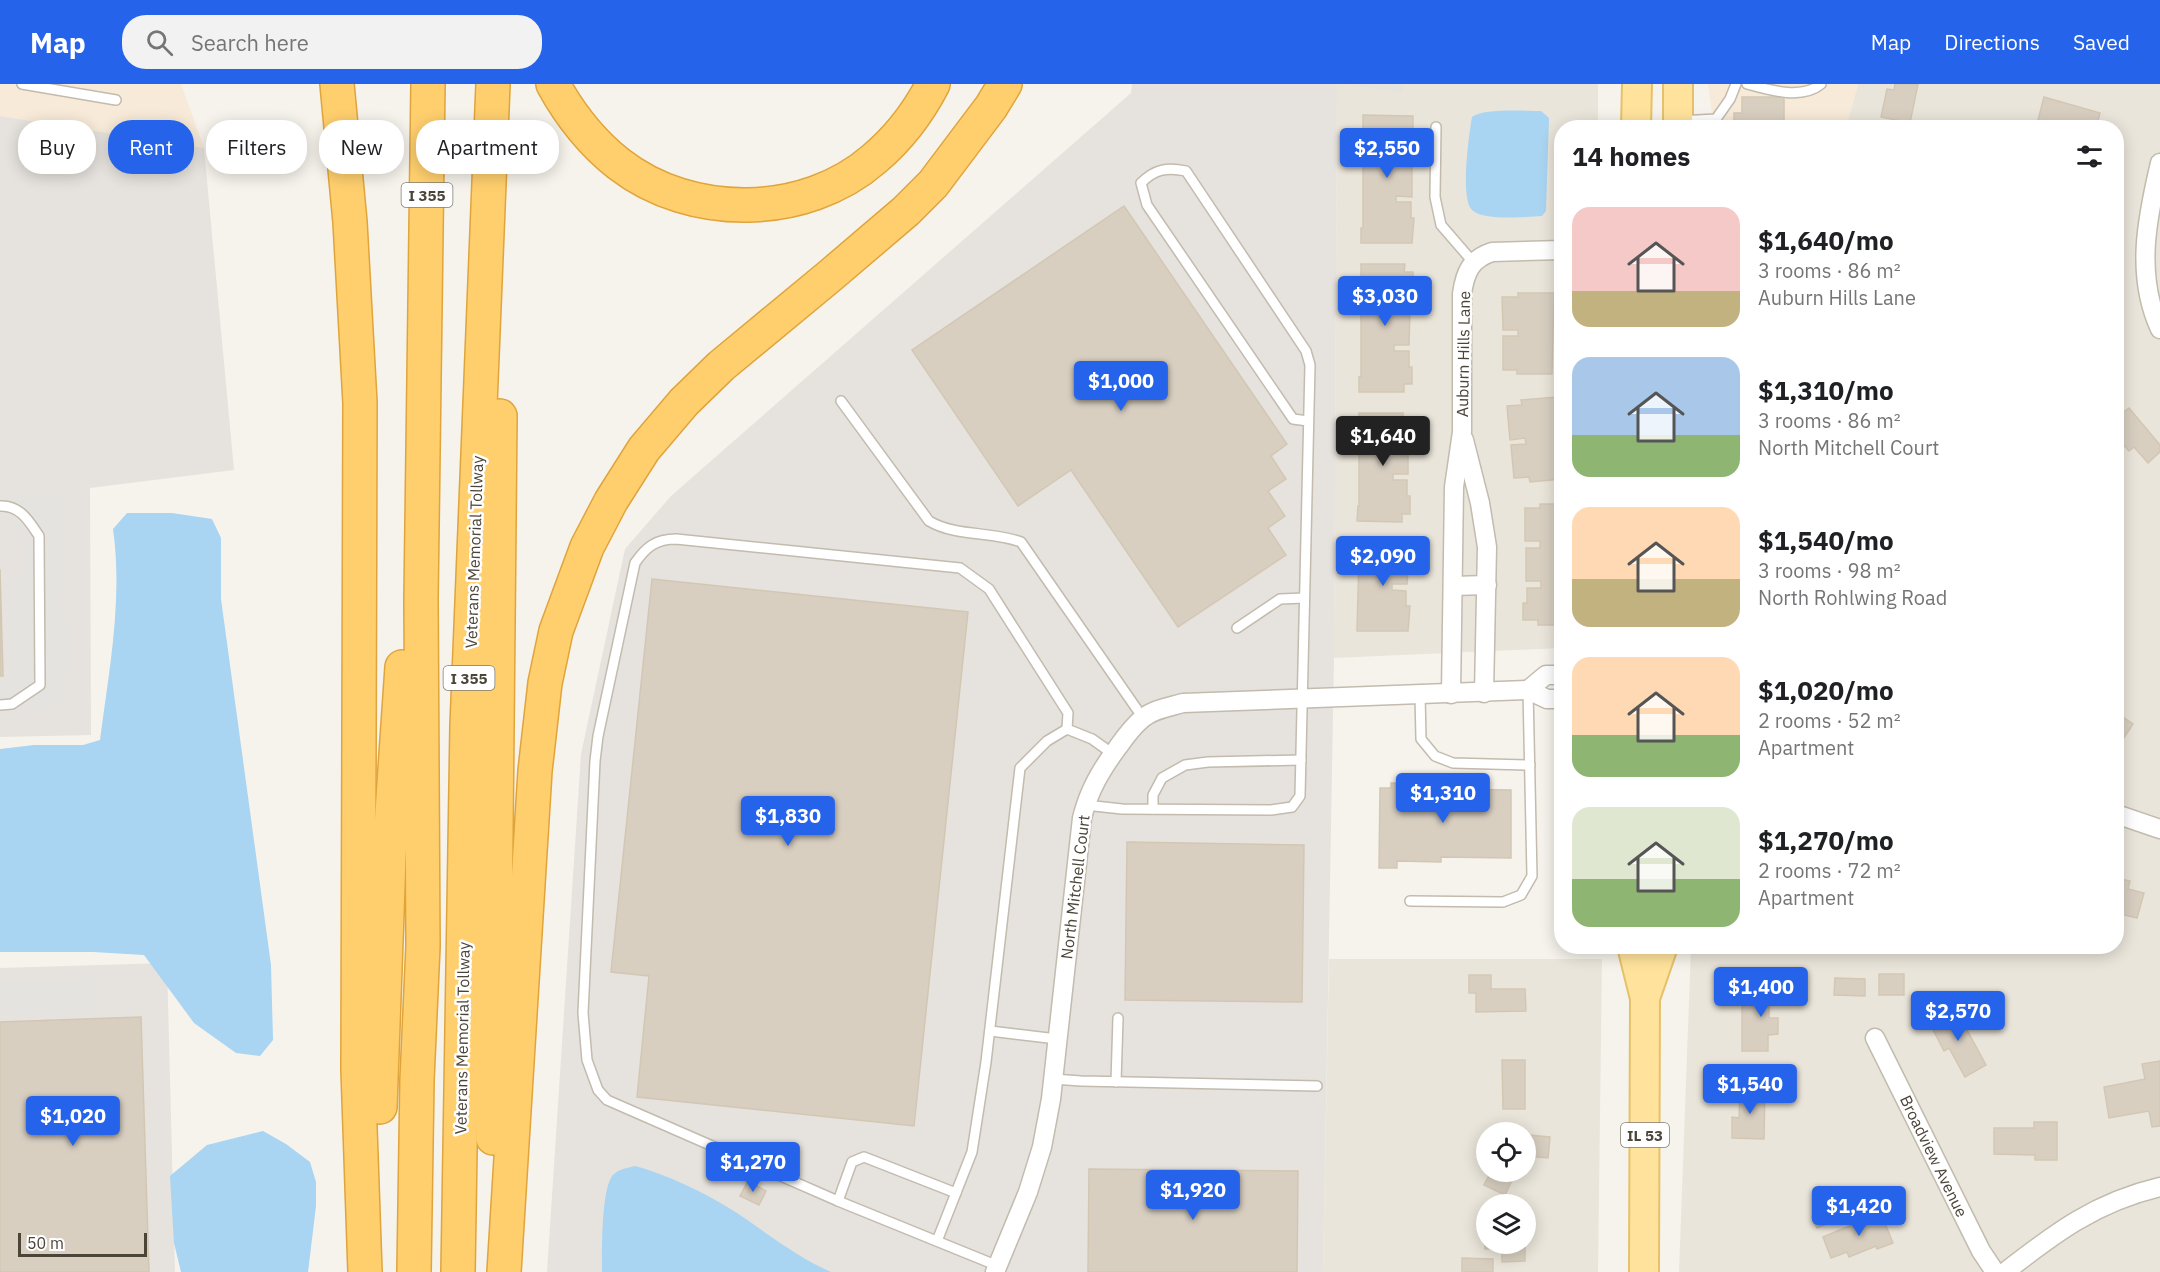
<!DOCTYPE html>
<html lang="en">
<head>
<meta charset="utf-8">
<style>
	:root { --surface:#fff; --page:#f2f2f2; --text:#202124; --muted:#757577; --accent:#2563eb }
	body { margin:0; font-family:"IBM Plex Sans",sans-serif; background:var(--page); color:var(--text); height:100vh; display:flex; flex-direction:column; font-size:22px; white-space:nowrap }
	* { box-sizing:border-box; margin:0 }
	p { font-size:20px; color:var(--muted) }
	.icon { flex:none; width:33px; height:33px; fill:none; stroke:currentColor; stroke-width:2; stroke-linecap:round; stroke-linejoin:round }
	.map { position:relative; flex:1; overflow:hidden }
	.panel { position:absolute; left:1554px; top:36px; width:570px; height:834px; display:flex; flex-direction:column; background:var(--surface); border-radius:24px; box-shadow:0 3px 15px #0003 }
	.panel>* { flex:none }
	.guide { position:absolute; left:18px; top:36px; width:570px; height:54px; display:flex; gap:12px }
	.tools { position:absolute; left:1476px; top:1038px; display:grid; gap:12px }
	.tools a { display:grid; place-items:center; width:60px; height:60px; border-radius:50%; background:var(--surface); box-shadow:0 3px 15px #0003; font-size:30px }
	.scale { position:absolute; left:18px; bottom:15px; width:129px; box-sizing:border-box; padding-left:6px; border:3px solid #4b4439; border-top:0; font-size:16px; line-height:21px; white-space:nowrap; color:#4b4439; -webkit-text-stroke:4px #fff; paint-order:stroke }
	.price { position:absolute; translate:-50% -51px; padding:0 14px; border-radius:6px; background:var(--accent); color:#fff; font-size:20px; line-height:39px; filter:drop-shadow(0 2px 3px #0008) }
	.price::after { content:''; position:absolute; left:50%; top:36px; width:18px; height:14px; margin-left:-9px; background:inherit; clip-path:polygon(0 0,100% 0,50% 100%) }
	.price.active { background:#222; color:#fff }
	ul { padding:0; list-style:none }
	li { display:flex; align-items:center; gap:18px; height:150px; padding:0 18px }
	li span { display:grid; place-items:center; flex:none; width:168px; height:120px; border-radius:18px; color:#555 }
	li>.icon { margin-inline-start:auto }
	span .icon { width:72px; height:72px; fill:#fffc; stroke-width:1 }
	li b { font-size:26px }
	h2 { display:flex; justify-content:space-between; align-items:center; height:72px; padding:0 18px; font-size:26px }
	.tag { padding:0 21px; border-radius:24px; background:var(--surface); box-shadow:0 3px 15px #0003; font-size:21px; line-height:54px }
	.tag.active { background:var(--accent); color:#fff }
	header { display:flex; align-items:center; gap:36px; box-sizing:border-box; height:84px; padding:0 30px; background:var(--accent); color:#fff }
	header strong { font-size:28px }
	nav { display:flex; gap:33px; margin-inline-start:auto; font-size:21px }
	.search { width:420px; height:54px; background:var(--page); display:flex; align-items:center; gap:15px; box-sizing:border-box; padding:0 21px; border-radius:24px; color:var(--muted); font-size:22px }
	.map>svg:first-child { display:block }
</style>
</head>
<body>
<header>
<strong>Map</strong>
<div class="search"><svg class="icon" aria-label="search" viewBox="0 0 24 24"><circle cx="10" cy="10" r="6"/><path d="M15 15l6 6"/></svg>Search here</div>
<nav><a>Map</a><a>Directions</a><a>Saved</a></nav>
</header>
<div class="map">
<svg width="2160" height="1188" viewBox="0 0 2160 1188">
	<rect width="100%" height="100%" fill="#f6f3ec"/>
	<g fill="#eae5da" fill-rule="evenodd">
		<polygon points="1337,0 1598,0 1598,43 1562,44 1561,564 1334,574"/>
		<polygon points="1858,0 2160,0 2160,1188 1679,1188 1691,863 2116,862 2116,44 1846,43"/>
		<path d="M 1329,875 L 1602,875 L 1598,1188 L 1323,1188 ZM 1486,1048 L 1526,1048 L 1526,1088 L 1486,1088 ZM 1486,1120 L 1526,1120 L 1526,1160 L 1486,1160 Z"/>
	</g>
	<g fill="#f7ead8">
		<polygon points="0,0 181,0 204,64 0,32"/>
		<polygon points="1708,0 1858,0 1846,44 1714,43"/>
	</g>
	<g fill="#e6e2dd">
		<polygon points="1132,0 1337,0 1334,574 1323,1188 547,1188 581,670 625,465 671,412 1131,9"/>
		<polygon points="0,32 204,64 234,386 90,404 91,651 0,653"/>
		<polygon points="167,879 175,1188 0,1188 0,884"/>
	</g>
	<g fill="#e5e3e0">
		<polygon points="1348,0 1403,0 1402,8"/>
		<polygon points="63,411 60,531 67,532 67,588 61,611 41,625 0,629 0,599 12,592 7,498 17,496 24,491 26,464 22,449 12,436 0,429 0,415"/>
		<polygon points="94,895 96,929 0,931 0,897"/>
	</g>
	<g fill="#a9d4f2">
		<path d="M 1541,27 L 1549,34 L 1546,127 L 1542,132 C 1526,133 1483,137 1472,126 C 1460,115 1469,50 1472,33 C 1483,24 1525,27 1541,27 Z"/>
		<path d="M 127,429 L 172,429 L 212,435 L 221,454 L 221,515 L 271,881 L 273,956 L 260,972 L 236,969 L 194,939 L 144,871 L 93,868 L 0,868 L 0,665 L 34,661 L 83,661 L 100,656 C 109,587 123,515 113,445 Z"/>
		<polygon points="263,1047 286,1060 310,1078 316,1098 316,1122 308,1188 181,1188 174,1159 170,1092 207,1061"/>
		<path d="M 635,1082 C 668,1091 708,1110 737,1129 C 768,1150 797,1173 831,1188 L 602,1188 C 602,1168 601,1104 613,1091 C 619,1085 627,1084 635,1082 Z"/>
	</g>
	<g fill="#d8cfc1" stroke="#d3c7b4" stroke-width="1.5">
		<polygon points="1895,0 1918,0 1910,39 1881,33 1887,5 1894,6"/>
		<polygon points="1742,13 1784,13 1784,44 1734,44 1734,29 1742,29"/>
		<polygon points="2044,13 2100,29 2096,44 2066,44 2038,36"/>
		<polygon points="1363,31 1413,32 1413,72 1398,72 1398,79 1412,79 1412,113 1396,112 1396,118 1411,118 1411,134 1414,134 1412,159 1361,159 1361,144 1363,144"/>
		<polygon points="1124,122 1287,360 1271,372 1286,395 1268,407 1285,432 1268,444 1286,471 1178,543 1071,386 1018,422 912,266"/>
		<polygon points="1361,180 1405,180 1404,188 1413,188 1413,225 1410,225 1409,261 1394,261 1394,267 1409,267 1409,283 1412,283 1412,300 1404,300 1404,308 1359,308 1359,293 1361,293"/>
		<polygon points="1518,209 1554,209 1552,290 1517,290 1517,286 1503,286 1503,252 1518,252 1518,246 1503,246 1502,213 1518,213"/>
		<polygon points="1557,313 1562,395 1530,398 1529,393 1514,394 1511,361 1526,360 1525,354 1510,356 1507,322 1522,321 1521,316"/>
		<polygon points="2129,324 2160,361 2160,368 2148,379 2134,363 2129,367 2116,352 2116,334"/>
		<polygon points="1359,329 1403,329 1403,337 1411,337 1411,355 1408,355 1408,390 1393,390 1393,396 1407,396 1407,412 1410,412 1410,430 1402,430 1402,438 1357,437 1358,422 1359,422"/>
		<polygon points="1540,420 1562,420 1562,541 1538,541 1538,536 1523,536 1523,519 1527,519 1527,504 1541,504 1541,497 1526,497 1526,464 1540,464 1540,457 1525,457 1525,424 1540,424"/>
		<polygon points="1357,459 1410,459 1407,500 1392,500 1392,506 1406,507 1406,522 1410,522 1408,547 1357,547 1359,473 1357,473"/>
		<polygon points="0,485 3,592 0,592"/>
		<polygon points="652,495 968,528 914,1042 637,1013 649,892 611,888"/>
		<polygon points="2117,629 2133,640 2116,666 2116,630"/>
		<polygon points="1391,699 1442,700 1442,705 1511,706 1511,774 1441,773 1441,778 1397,777 1397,784 1379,784 1380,704 1391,704"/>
		<polygon points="1127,758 1304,761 1302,918 1125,916"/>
		<polygon points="2116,794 2130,797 2128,805 2144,809 2137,834 2116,829"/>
		<rect x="1879" y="890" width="25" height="21"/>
		<polygon points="1469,891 1491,891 1491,905 1525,905 1526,927 1476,928 1476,909 1469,909"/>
		<polygon points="1835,894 1865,895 1865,912 1834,911"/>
		<polygon points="1754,903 1787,903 1787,920 1769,920 1769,934 1778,934 1778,950 1768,951 1768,967 1742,967 1742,918 1754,918"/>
		<polygon points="1955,924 1986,981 1965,993 1949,964 1944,967 1929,938"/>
		<polygon points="141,933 149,1188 0,1188 0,938"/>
		<polygon points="1502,976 1525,976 1525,1025 1503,1025"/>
		<polygon points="2160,977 2160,1042 2152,1043 2149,1027 2109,1034 2104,1003 2145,995 2142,980"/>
		<polygon points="1740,1004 1765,1004 1764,1055 1732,1054 1732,1033 1739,1034"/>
		<polygon points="2034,1038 2057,1038 2057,1076 2035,1076 2035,1071 1994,1070 1994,1044 2034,1044"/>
		<polygon points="1529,1051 1550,1053 1548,1074 1527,1072"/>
		<polygon points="1089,1085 1298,1087 1297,1188 1088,1188"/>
		<polygon points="1491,1088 1516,1088 1505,1111 1484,1101"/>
		<polygon points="748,1097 766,1107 759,1121 740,1112"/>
		<polygon points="1837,1122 1842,1133 1817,1144 1812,1133"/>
		<polygon points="1881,1129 1893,1159 1877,1165 1876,1162 1849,1173 1847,1168 1831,1174 1823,1153"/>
		<polygon points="1484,1147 1486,1147 1486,1160 1525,1160 1525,1177 1502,1178 1502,1165 1485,1165"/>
		<polygon points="1462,1174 1493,1175 1493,1188 1462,1188"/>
	</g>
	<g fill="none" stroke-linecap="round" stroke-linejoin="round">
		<defs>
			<g id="lane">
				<polyline points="22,0 116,16"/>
				<path d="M 1747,0 C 1769,6 1802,16 1821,0"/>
				<polyline points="1680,37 1716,35 1730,15 1736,0"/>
				<polyline points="1436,43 1435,113 1441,141 1473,178"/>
				<path d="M 841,317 L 929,437 C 956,453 991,447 1021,458 L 1143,634"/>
				<path d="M 0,422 C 20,421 29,437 39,452 L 40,601 L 12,620 L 0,621"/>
				<polyline points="1237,544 1280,515 1304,514"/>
				<polyline points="1420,611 1421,655 1435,672 1453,679 1530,681"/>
				<path d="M 1085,721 L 1122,725 L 1271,726 L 1292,723 L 1300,712 L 1310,281 L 1306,267 L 1186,87 C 1167,83 1155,85 1141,99 L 1147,121 L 1293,335 L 1308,337"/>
				<polyline points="1153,725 1153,711 1162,694 1185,681 1208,678 1301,676"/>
				<polyline points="1410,817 1503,818 1521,811 1532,792 1528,606"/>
				<polyline points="990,947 1057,955"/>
				<polyline points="1053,995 1081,997 1317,1002"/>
				<polyline points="1116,998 1118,934"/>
				<polyline points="838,1117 852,1078 864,1073 956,1109"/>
				<polyline points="937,1157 972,1068 986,978 1020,684 1047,657 1067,645 1092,655 1113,670"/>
				<path d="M 998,1182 L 838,1117 L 607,1016 L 598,1006 L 587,976 L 583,929 L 595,677 L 598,652 L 635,479 C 646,463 656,455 676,455 L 960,484 L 989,505 L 1068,629 L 1067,645"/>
			</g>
			<g id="street">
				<path d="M 2160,79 C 2147,134 2135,191 2160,245"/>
				<polyline points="1464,356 1480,419 1487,463 1484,609"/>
				<polyline points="1453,502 1487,501"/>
				<polyline points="1528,606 1546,591 1562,591"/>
				<path d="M 1451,610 L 1454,403 L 1462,348 L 1462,210 C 1465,188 1471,175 1492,168 L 1562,166"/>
				<polyline points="2116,730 2160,745"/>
				<polyline points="1875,954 1981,1167 1995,1188"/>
				<path d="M 995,1188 L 1028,1108 L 1042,1063 L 1051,1015 L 1082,734 C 1089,706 1101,686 1118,663 C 1125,653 1133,642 1143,634 C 1154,625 1169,623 1183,619 L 1528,606 L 1547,615 L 1562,615"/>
				<path d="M 2005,1188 C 2055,1149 2096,1118 2160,1103"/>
			</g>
			<g id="primary">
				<polyline points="1636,44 1637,0"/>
				<polyline points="1678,44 1678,0"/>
				<polyline points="1632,862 1645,914 1644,1188"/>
				<polyline points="1645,914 1663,862"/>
			</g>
			<g id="highway">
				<polyline points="337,0 350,138 360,319 358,986 365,1188"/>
				<path d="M 553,0 C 570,31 591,58 619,80 C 691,136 805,135 874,75 C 899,54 918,29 933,0"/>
				<polyline points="380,1023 389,773 402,583"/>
				<polyline points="493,1054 500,332"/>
				<polyline points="414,1188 417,996 423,862 421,515 428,0"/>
				<polyline points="458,1188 467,642 493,0"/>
				<polyline points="504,1188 535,687 545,599 556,547 587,463 611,417 644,365 684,318 721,282 831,191 906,127 933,100 991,23 1005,0"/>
			</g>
		</defs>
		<use href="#lane" stroke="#c2bbae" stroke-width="12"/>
		<use href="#street" stroke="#c2bbae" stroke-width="21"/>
		<use href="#primary" stroke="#e6c16a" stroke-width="32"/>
		<use href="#highway" stroke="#e0a43c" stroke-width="36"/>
		<use href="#lane" stroke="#fff" stroke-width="9"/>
		<use href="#street" stroke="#fff" stroke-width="18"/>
		<use href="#primary" stroke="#ffe39c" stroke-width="28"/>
		<use href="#highway" stroke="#ffcf6e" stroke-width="33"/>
	</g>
	<g text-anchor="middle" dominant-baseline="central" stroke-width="5" stroke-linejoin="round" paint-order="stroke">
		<g fill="#fff" stroke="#817c74" stroke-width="1.5">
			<rect x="401.5" y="99" width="51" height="24" rx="4.5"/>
			<rect x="443.5" y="582" width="51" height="24" rx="4.5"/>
			<rect x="1621" y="1039" width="48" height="24" rx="4.5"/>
		</g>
		<g font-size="15" font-weight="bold" fill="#4b4439">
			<text x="427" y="111">I 355</text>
			<text x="469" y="594">I 355</text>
			<text x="1645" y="1051">IL 53</text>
		</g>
		<g font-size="16" fill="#4b4439" stroke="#fff">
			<text transform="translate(1463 270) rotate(-89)">Auburn Hills Lane</text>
			<text transform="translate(474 468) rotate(-88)">Veterans Memorial Tollway</text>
			<text transform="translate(1075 803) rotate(-83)">North Mitchell Court</text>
			<text transform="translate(462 954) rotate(-89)">Veterans Memorial Tollway</text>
			<text transform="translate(1934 1072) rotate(64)">Broadview Avenue</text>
		</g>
	</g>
</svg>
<div class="tools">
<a><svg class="icon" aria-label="locate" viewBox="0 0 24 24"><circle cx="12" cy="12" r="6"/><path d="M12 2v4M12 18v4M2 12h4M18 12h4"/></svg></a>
<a><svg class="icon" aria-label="layers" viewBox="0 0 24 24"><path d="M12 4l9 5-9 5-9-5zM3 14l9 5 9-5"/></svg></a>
</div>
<div class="scale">50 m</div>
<b class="price" style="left:1387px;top:95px">$2,550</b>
<b class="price" style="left:1385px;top:243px">$3,030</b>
<b class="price" style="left:1121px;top:328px">$1,000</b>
<b class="price active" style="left:1383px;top:383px">$1,640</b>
<b class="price" style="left:1383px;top:503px">$2,090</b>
<b class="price" style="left:1443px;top:740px">$1,310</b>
<b class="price" style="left:788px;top:763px">$1,830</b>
<b class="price" style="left:1761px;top:934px">$1,400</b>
<b class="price" style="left:1958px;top:958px">$2,570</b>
<b class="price" style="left:1750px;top:1031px">$1,540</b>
<b class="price" style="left:73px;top:1063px">$1,020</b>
<b class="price" style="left:753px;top:1109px">$1,270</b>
<b class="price" style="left:1193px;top:1137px">$1,920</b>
<b class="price" style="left:1859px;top:1153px">$1,420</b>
<div class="guide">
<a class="tag">Buy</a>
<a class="tag active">Rent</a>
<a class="tag">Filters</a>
<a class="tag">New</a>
<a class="tag">Apartment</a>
</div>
<section class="panel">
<h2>14 homes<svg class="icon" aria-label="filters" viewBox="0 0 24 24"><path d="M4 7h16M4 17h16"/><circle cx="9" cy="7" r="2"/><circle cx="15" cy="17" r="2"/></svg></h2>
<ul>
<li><span style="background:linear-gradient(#f6c9c9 70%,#c2b280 0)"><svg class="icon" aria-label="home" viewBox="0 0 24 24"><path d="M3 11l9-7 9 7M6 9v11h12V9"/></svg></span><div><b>$1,640/mo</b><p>3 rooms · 86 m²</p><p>Auburn Hills Lane</p></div></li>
<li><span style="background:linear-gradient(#a9c7e8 65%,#8fb573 0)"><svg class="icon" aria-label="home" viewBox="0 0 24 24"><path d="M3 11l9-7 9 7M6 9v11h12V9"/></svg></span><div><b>$1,310/mo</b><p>3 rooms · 86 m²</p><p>North Mitchell Court</p></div></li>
<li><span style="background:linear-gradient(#ffd9b3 60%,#c2b280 0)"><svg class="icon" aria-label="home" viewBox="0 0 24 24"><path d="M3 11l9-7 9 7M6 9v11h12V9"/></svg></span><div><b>$1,540/mo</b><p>3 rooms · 98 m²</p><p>North Rohlwing Road</p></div></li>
<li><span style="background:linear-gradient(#ffd9b3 65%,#8fb573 0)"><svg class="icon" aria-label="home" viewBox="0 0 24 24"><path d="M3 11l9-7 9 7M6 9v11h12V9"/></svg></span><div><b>$1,020/mo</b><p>2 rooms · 52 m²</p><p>Apartment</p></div></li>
<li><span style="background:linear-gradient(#dfe7d0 60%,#8fb573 0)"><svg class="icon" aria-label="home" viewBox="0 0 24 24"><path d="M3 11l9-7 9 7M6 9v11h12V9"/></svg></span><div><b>$1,270/mo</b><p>2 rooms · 72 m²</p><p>Apartment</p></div></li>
</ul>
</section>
</div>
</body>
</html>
